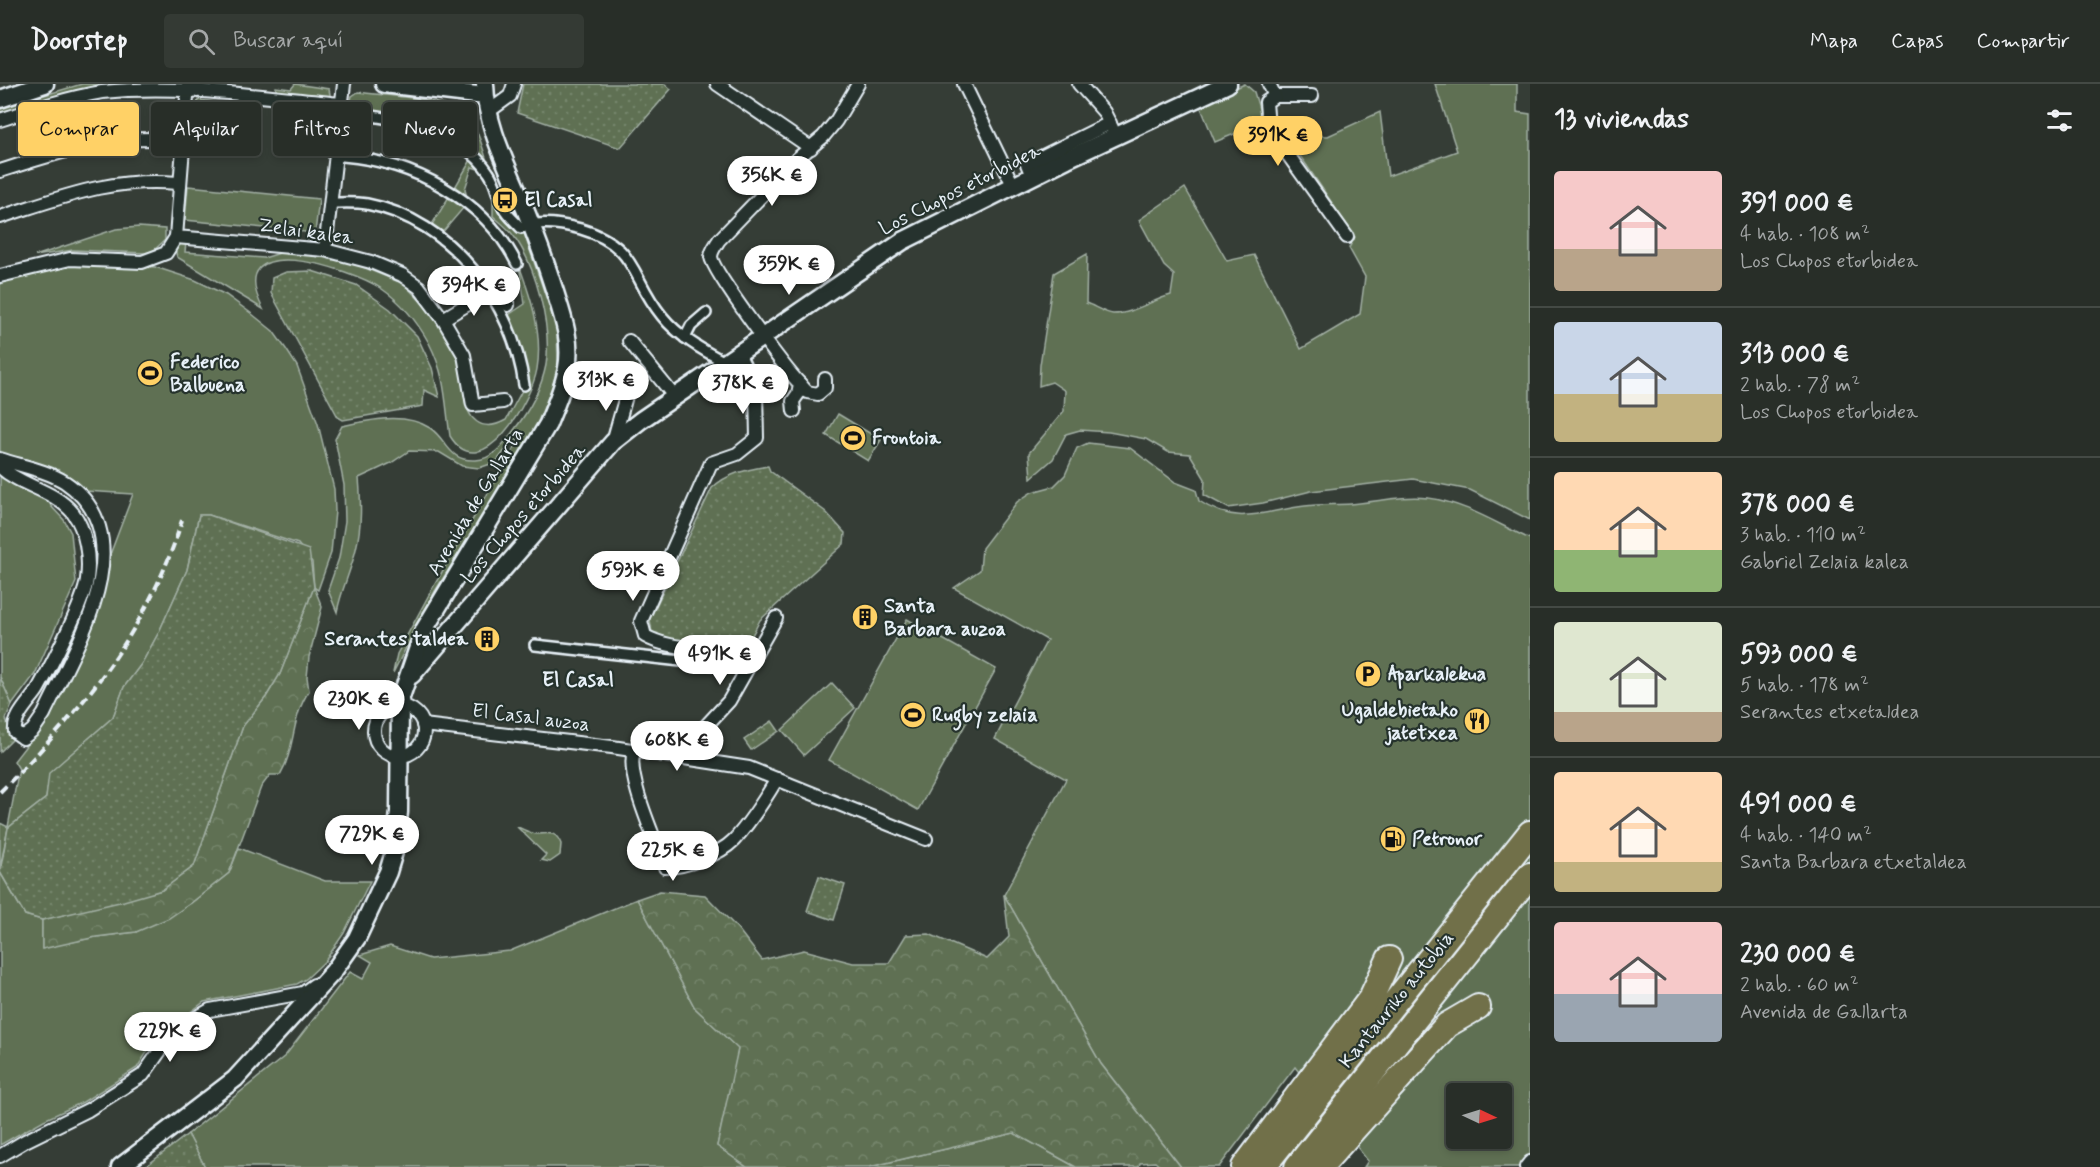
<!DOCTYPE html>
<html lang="es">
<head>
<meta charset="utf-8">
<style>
	:root { --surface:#282e28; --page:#343a34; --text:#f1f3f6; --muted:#a5a8a8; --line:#444a45; --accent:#ffd166 }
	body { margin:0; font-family:Mynerve,sans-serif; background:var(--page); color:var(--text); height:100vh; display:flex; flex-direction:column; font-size:22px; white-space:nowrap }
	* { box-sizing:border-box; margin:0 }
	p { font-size:20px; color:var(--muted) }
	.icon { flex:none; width:33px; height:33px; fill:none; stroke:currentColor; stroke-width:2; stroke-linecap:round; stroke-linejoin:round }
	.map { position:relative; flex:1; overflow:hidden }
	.sheet { display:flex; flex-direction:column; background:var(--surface); width:570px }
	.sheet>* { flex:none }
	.banner { position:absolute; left:18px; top:18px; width:570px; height:54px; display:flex; gap:12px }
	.needle { width:39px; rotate:94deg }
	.fabs { position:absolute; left:1446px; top:999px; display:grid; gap:12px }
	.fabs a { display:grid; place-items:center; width:66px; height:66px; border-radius:6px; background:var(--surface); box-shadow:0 3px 9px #0003,0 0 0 2px var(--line); font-size:30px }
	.price { position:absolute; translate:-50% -51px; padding:0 14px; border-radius:21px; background:#fff; color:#222; font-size:20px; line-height:39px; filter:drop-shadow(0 2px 3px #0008) }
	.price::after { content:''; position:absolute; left:50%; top:36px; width:18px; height:14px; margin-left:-9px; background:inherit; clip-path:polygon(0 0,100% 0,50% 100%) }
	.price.active { background:var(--accent); color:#111 }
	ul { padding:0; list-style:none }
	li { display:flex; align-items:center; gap:18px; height:150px; padding:0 24px }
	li+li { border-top:2px solid var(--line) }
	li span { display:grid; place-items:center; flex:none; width:168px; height:120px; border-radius:6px; color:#555 }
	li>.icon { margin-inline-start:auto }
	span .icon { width:72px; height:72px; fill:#fffc; stroke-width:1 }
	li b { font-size:26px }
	h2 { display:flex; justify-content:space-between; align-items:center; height:72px; padding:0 24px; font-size:26px }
	.pill { padding:0 21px; border-radius:6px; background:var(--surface); box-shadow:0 3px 9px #0003,0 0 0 2px var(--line); font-size:21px; line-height:54px }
	.pill.active { background:var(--accent); color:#111 }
	header { display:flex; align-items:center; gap:36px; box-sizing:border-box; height:84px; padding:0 30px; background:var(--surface); border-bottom:2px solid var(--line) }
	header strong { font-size:28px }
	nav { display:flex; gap:33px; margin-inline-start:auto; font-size:21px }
	.search { width:420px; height:54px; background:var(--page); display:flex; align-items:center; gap:15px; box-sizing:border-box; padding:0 21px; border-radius:6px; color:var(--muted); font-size:22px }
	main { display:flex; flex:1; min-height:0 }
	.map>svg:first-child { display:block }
</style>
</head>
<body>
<header>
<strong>Doorstep</strong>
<div class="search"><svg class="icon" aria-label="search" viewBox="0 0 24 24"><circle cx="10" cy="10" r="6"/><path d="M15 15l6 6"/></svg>Buscar aquí</div>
<nav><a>Mapa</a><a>Capas</a><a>Compartir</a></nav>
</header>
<main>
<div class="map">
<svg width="1530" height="1083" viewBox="0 0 1530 1083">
	<defs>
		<pattern id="forest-crowns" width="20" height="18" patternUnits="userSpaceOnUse" patternTransform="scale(1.5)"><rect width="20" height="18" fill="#5e7052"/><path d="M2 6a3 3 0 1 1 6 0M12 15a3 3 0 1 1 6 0" fill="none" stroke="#75856c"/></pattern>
		<pattern id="park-dots" width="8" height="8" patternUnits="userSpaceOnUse" patternTransform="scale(1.5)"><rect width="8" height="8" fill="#5e7052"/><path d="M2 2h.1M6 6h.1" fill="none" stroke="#75856c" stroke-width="1.8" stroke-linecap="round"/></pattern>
	</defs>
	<rect width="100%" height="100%" fill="#353d36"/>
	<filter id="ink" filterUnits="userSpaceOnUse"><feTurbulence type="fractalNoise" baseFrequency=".0167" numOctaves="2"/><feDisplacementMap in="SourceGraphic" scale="12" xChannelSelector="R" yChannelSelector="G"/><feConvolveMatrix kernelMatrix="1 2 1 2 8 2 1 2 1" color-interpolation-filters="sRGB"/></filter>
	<g filter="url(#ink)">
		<g fill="#5e7052" stroke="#a3b0a5" stroke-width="1.5" fill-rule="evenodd">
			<polygon points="82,0 139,0 0,31 0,25 4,23"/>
			<polygon points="295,0 329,5 331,16 276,10 276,3 291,5"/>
			<polygon points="1245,0 1254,8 1263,38 1215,58 1201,24 1208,16"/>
			<path d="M 1435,0 L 1517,0 L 1517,28 L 1530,30 L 1530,436 L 1470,406 L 1413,395 L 1311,407 L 1263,419 L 1228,424 L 1204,411 L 1205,395 L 1190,370 L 1168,368 L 1146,355 L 1109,348 L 1080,346 L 1066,350 L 1053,375 L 1031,394 L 1029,369 L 1064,327 L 1065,307 L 1052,298 L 1039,302 L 1040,281 L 1054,189 L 1087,170 L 1086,219 C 1094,222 1105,229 1113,230 C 1133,230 1152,216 1171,211 L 1174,191 L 1164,182 L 1139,136 L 1185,104 L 1227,177 L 1254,171 L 1301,265 L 1360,230 L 1365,193 L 1349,164 L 1355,153 L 1286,51 L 1328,52 L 1380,28 L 1388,92 L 1457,67 Z"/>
			<path d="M 358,8 C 389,13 453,12 472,39 C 479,49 482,62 486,74 L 481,86 L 472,83 L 465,105 L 467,114 L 454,105 L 475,69 C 431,42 401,29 349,23 L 352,12 Z"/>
			<polygon points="198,16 250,22 250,30 246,30 246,33 194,31"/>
			<polygon points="278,24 325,30 326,44 317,43 317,40 277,36"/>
			<polygon points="188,102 319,115 315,149 185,136"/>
			<path d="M 493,106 L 502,128 L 524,149 L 557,245 L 558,280 L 553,301 L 532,352 L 435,507 L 393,589 L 397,570 L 432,505 L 519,356 L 513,356 L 496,378 L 479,384 L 462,382 L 439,368 L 409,367 L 391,379 L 359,394 C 361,418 362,441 356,465 C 351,487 341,506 337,528 L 328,506 L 339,474 L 345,437 L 344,401 L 335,355 L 342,342 C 369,336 405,328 430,344 C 448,356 448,378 476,376 C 494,375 504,359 514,346 C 529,327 541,306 546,281 C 552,244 536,181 513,151 C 508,144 500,138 493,132 Z"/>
			<polygon points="450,111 465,122 441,150 431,142"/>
			<polygon points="139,143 165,145 165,156 153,167 145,169 73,166 35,172 116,145"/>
			<path d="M 179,158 L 186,158 L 185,168 L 264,174 L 280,169 L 310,171 L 353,179 L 404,200 L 431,228 L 448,251 L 459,274 L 466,310 L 464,311 C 467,335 481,350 506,336 L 525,301 L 504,234 L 525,220 L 519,181 C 531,214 543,249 537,285 C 532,315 482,404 450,352 C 445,317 446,292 429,259 C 418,239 401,218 382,205 C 351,184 221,143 263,225 L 177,173 L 175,165 Z"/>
			<polygon points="95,178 155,183 195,196 226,211 252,230 273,247 286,265 297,282 318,340 334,405 335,427 331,469 318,506 314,503 312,478 298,460 209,431 199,431 187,486 159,548 142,579 124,603 113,633 50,689 46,714 8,744 0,785 0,739 8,743 19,685 14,677 49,632 96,535 111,468 133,410 85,407 78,414 61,400 28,388 25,396 42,402 51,422 64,436 71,449 76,498 35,590 12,621 0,593 0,197 49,183"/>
			<polygon points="838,330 881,356 868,377 826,351"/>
			<path d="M 1088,359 L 1130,364 L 1175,398 L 1196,406 L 1199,417 C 1238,443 1263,427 1305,422 C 1320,420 1335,421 1351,420 C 1377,418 1402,411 1428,414 C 1466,419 1497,440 1530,455 L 1530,1083 L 1364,1083 L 1368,1077 L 1295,983 L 1219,1083 L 1181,1083 L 1101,980 L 1004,811 L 1066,695 L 995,655 L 1047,556 L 954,504 L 980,486 L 982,464 L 1017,418 L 1032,408 L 1054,402 L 1065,391 L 1077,364 ZM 1456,1010 L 1502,1010 L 1502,1054 L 1456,1054 Z"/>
			<polygon points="907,535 996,585 918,726 829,676"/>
			<polygon points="832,599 855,624 804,671 782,646"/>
			<path d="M 517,743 C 523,745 530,749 536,750 C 548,750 556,746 561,760 L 560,771 L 550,778 L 541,776 L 546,771 Z"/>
			<polygon points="239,764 325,797 370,797 344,849 325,877 306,895 297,900 204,918 156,954 137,984 83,1018 44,1036 0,1061 0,788 25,831 42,836 42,864 96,853 136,848 191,819 229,789"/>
			<polygon points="637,815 695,924 739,965 717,1062 747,1083 205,1083 188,1050 285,972 350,888 363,895 372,878 360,871 390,862 430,875 510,867"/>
			<polygon points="1014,1049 1076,1083 869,1083"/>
		</g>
		<g fill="url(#forest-crowns)" stroke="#a3b0a5" stroke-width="1.5">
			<path d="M 314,503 L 322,523 L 309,573 L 307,593 L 309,607 C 291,633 296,664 280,691 L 270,691 L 261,703 L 229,789 L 191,819 L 169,834 L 136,848 L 96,853 L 42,865 L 42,836 L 162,806 L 194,782 L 243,642 L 266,613 L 280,590 Z"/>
			<polygon points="660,807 705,811 738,845 762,876 804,866 853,879 889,879 906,851 929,850 987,875 1009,853 1004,811 1101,980 1181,1083 1161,1083 1155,1078 1140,1079 1139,1083 1076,1083 1014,1049 869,1083 747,1083 717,1062 738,965 695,924 637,815"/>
		</g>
		<g fill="url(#park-dots)" stroke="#a3b0a5" stroke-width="1.5">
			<polygon points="523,0 665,0 671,5 620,64 517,29"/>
			<polygon points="312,187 356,201 390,225 417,252 432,284 439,313 424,306 423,322 343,336 338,333 271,209 272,194 286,188"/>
			<path d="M 768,382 L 770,387 L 826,428 L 845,449 L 844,460 L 760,536 L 742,571 L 665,559 L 652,549 L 650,535 L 712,404 C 728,389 746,386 768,382 Z"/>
			<polygon points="199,431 209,431 309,466 314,503 280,590 266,613 243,642 194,782 162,806 124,817 42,836 25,831 0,788 8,744 46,714 49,689 113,633 124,603 142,579 159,548 187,486"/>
			<polygon points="0,593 12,621 6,635 12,656 0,668"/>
			<polygon points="772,637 779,647 751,666 744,656"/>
			<polygon points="819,792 845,801 834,836 807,827"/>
			<polygon points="188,1050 205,1083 145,1083"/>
		</g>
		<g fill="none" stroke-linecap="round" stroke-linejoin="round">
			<defs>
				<g id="pedestrian">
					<path d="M 340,28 C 389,33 459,43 489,89 C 496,99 497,112 503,123 C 507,131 515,137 521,144 L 525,143"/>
					<path d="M 343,72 C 413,78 485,115 517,180"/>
					<path d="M 330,119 C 342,119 355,118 367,120 C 452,136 513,219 524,301"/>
					<path d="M 536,140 C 552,138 566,141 581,145 C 638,162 630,193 662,232 C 678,252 702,266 725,278"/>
					<polyline points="685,254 691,242 706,229"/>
					<polyline points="535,561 736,583 745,587"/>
				</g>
				<g id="minor">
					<polyline points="188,0 176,153 325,166 371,178 402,191 419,203 443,235 464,271 473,321 503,318"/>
					<polyline points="717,0 811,64"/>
					<polyline points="964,0 1013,101"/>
					<polyline points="1079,0 1104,28 1112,44"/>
					<polyline points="1269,0 1275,12 1312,12"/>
					<polyline points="1275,12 1266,18 1268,43 1347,153"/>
					<polyline points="488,28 510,12 514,0"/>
					<path d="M 0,36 C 34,25 67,14 102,8 C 181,0 263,13 341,20"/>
					<path d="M 0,87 C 69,65 109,51 183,56"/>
					<polyline points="1032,92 1027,80 1110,39"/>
					<path d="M 0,133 C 63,113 111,93 178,99"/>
					<polyline points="325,166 344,0"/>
					<polyline points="0,192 70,175 142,178 166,169 176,153"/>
					<polyline points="443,235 498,202 508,221"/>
					<polyline points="629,257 674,312"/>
					<path d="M 738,269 L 756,306 L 757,354 L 737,370 L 711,379 L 641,537 L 645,552 C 676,570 724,560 748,579"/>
					<polyline points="800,300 807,308 818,310 825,304 825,295"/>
					<path d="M 794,327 L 793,317 L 798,310 L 800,300 C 786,286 713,188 711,173 C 711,167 716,161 719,156 L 798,74 L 823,53 L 836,37 L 858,0"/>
					<polyline points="613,358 628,305"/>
					<path d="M 0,375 C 21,382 46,386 65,398 C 147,453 74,566 44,630 L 33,646 L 23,654 L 15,648 C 13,632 30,618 38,605 C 50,584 85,516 87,495 C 90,474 86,446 73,429 C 53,405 22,403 0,383"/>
					<circle cx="399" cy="647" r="25"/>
					<polyline points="423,641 612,663 749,684 926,755"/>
					<path d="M 634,667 C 625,692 656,756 665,783 C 686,783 719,771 734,756 C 750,739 765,715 777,695"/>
					<polyline points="677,673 729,617 776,534"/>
					<polyline points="0,1072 25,1057 88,1026 143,991 167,957 184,941 210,926 303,909 314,901"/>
					<polyline points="1526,1083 1530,1078"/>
				</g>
				<g id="tertiary">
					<polyline points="384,0 485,12"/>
					<polyline points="0,15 45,0"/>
					<polyline points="412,591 613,358 641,336 903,157 1067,75 1228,0"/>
					<path d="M 120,1083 L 235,995 L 333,888 L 357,854 L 388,788 L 394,768 L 399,728 L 400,616 L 424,546 L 548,340 C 555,322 564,303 567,284 C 572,258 563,233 555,208 C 545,176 533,144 520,113 C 505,77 486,40 485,0"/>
				</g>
				<g id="motorway">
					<polyline points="1244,1083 1371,914 1389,875"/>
					<polyline points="1263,1083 1530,749"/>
					<polyline points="1297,1083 1530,791"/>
					<polyline points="1320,1083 1447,941 1478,923"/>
				</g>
			</defs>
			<use href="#pedestrian" stroke="#e8f1f8" stroke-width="14"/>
			<use href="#minor" stroke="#e8f1f8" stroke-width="16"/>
			<use href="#tertiary" stroke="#e8f1f8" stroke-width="21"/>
			<use href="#motorway" stroke="#e8f1f8" stroke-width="28"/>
			<use href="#pedestrian" stroke="#26332d" stroke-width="9"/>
			<use href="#minor" stroke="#26332d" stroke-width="12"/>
			<use href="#tertiary" stroke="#26332d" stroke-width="16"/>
			<use href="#motorway" stroke="#71704a" stroke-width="24"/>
			<path stroke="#e8f1f8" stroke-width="4" stroke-dasharray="9 4.5" stroke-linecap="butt" d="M 0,708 C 80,629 149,545 182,436"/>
		</g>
	</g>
	<defs>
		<symbol id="bus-disc" viewBox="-11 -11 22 22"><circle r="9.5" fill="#ffd166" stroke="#26332d"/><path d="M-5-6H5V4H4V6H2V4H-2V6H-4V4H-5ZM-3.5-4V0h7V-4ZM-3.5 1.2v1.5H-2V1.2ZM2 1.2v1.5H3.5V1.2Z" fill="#111"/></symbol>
		<symbol id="stadium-disc" viewBox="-11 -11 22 22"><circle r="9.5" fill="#ffd166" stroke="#26332d"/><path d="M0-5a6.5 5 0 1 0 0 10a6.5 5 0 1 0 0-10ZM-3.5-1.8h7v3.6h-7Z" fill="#111"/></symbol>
		<symbol id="building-disc" viewBox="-11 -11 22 22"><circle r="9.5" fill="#ffd166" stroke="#26332d"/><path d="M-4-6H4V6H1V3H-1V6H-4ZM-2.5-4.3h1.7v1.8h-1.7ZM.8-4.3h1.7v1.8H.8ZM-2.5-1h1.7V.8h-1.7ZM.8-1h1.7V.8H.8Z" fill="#111"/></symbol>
		<symbol id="parking-disc" viewBox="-11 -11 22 22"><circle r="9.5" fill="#ffd166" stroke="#26332d"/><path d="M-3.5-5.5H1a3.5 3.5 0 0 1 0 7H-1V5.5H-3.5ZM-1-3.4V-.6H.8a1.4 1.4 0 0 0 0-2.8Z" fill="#111"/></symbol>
		<symbol id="restaurant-disc" viewBox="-11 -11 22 22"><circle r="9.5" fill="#ffd166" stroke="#26332d"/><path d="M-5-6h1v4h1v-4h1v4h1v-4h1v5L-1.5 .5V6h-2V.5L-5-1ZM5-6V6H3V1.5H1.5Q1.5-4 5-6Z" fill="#111"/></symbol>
		<symbol id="fuel-disc" viewBox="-11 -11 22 22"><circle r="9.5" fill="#ffd166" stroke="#26332d"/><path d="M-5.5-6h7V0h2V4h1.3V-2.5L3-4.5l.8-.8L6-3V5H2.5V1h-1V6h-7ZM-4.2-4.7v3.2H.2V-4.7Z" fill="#111"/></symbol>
	</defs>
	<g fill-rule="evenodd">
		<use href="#bus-disc" x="490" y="101" width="30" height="30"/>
		<use href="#stadium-disc" x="135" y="274" width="30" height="30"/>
		<use href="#stadium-disc" x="838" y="339" width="30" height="30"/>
		<use href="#building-disc" x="850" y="518" width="30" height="30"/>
		<use href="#building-disc" x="472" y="540" width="30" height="30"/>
		<use href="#parking-disc" x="1353" y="575" width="30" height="30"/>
		<use href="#stadium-disc" x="898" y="616" width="30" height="30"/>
		<use href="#restaurant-disc" x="1462" y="622" width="30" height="30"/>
		<use href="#fuel-disc" x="1378" y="740" width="30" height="30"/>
	</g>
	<g text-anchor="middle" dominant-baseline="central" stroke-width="4.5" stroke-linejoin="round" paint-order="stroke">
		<g font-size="20" fill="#e8f1f8" stroke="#26332d">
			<text transform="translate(960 106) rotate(-27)">Los Chopos etorbidea</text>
			<text transform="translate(306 148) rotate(8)">Zelai kalea</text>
			<text transform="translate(476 418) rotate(-59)">Avenida de Gallarta</text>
			<text transform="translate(524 430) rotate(-49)">Los Chopos etorbidea</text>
			<text transform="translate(531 634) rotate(7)">El Casal auzoa</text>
			<text transform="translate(1397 916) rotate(-51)">Kantauriko autobia</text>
		</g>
		<g font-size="20" font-weight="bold" fill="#e8f1f8" stroke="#26332d" text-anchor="start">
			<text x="524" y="116">El Casal</text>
			<text x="170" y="278">Federico<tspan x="170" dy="23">Balbuena</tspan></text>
			<text x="872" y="354">Frontoia</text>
			<text x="884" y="522">Santa<tspan x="884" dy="23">Barbara auzoa</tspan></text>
			<text x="468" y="555" text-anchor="end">Serantes taldea</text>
			<text x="1388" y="590">Aparkalekua</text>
			<text x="1458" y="626" text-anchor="end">Ugaldebietako<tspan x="1458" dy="23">jatetxea</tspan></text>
			<text x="932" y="631">Rugby zelaia</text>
			<text x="1412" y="755">Petronor</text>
		</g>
		<g font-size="21" font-weight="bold" fill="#e8f1f8" stroke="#26332d">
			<text x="578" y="596">El Casal</text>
		</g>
	</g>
</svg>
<div class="fabs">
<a><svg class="needle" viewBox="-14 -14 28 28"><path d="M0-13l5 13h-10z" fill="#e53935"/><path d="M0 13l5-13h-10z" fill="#a5a8a8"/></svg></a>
</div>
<b class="price active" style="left:1278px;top:83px">391K €</b>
<b class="price" style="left:772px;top:123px">356K €</b>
<b class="price" style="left:789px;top:212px">359K €</b>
<b class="price" style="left:474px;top:233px">394K €</b>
<b class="price" style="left:606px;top:328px">313K €</b>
<b class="price" style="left:743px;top:331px">378K €</b>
<b class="price" style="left:633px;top:518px">593K €</b>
<b class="price" style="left:720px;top:602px">491K €</b>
<b class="price" style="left:359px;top:647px">230K €</b>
<b class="price" style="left:677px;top:688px">608K €</b>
<b class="price" style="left:372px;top:782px">729K €</b>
<b class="price" style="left:673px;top:798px">225K €</b>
<b class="price" style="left:170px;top:979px">229K €</b>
<div class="banner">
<a class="pill active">Comprar</a>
<a class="pill">Alquilar</a>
<a class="pill">Filtros</a>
<a class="pill">Nuevo</a>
</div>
</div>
<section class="sheet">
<h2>13 viviendas<svg class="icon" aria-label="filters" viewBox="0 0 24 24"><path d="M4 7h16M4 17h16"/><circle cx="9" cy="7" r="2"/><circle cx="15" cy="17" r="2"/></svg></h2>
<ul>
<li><span style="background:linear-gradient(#f6c9c9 65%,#b9a48a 0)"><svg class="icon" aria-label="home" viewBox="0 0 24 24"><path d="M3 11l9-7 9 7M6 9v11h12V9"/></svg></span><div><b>391 000 €</b><p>4 hab. · 108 m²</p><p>Los Chopos etorbidea</p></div></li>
<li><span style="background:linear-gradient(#c9d6e8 60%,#c2b280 0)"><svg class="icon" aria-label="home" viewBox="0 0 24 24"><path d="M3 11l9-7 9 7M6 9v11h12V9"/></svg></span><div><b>313 000 €</b><p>2 hab. · 78 m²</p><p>Los Chopos etorbidea</p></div></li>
<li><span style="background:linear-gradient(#ffd9b3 65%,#8fb573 0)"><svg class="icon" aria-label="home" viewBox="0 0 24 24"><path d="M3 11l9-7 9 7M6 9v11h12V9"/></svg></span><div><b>378 000 €</b><p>3 hab. · 110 m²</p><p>Gabriel Zelaia kalea</p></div></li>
<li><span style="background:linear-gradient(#dfe7d0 75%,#b9a48a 0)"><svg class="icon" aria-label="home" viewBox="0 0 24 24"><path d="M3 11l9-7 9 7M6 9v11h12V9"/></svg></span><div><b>593 000 €</b><p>5 hab. · 178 m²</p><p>Serantes etxetaldea</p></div></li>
<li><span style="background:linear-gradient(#ffd9b3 75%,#c2b280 0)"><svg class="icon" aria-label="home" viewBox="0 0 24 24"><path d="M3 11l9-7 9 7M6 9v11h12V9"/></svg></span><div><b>491 000 €</b><p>4 hab. · 140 m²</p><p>Santa Barbara etxetaldea</p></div></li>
<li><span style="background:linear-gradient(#f6c9c9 60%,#9aa5b1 0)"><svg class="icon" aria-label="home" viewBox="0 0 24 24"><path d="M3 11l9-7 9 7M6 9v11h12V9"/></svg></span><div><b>230 000 €</b><p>2 hab. · 60 m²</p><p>Avenida de Gallarta</p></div></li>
</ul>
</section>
</main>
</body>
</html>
